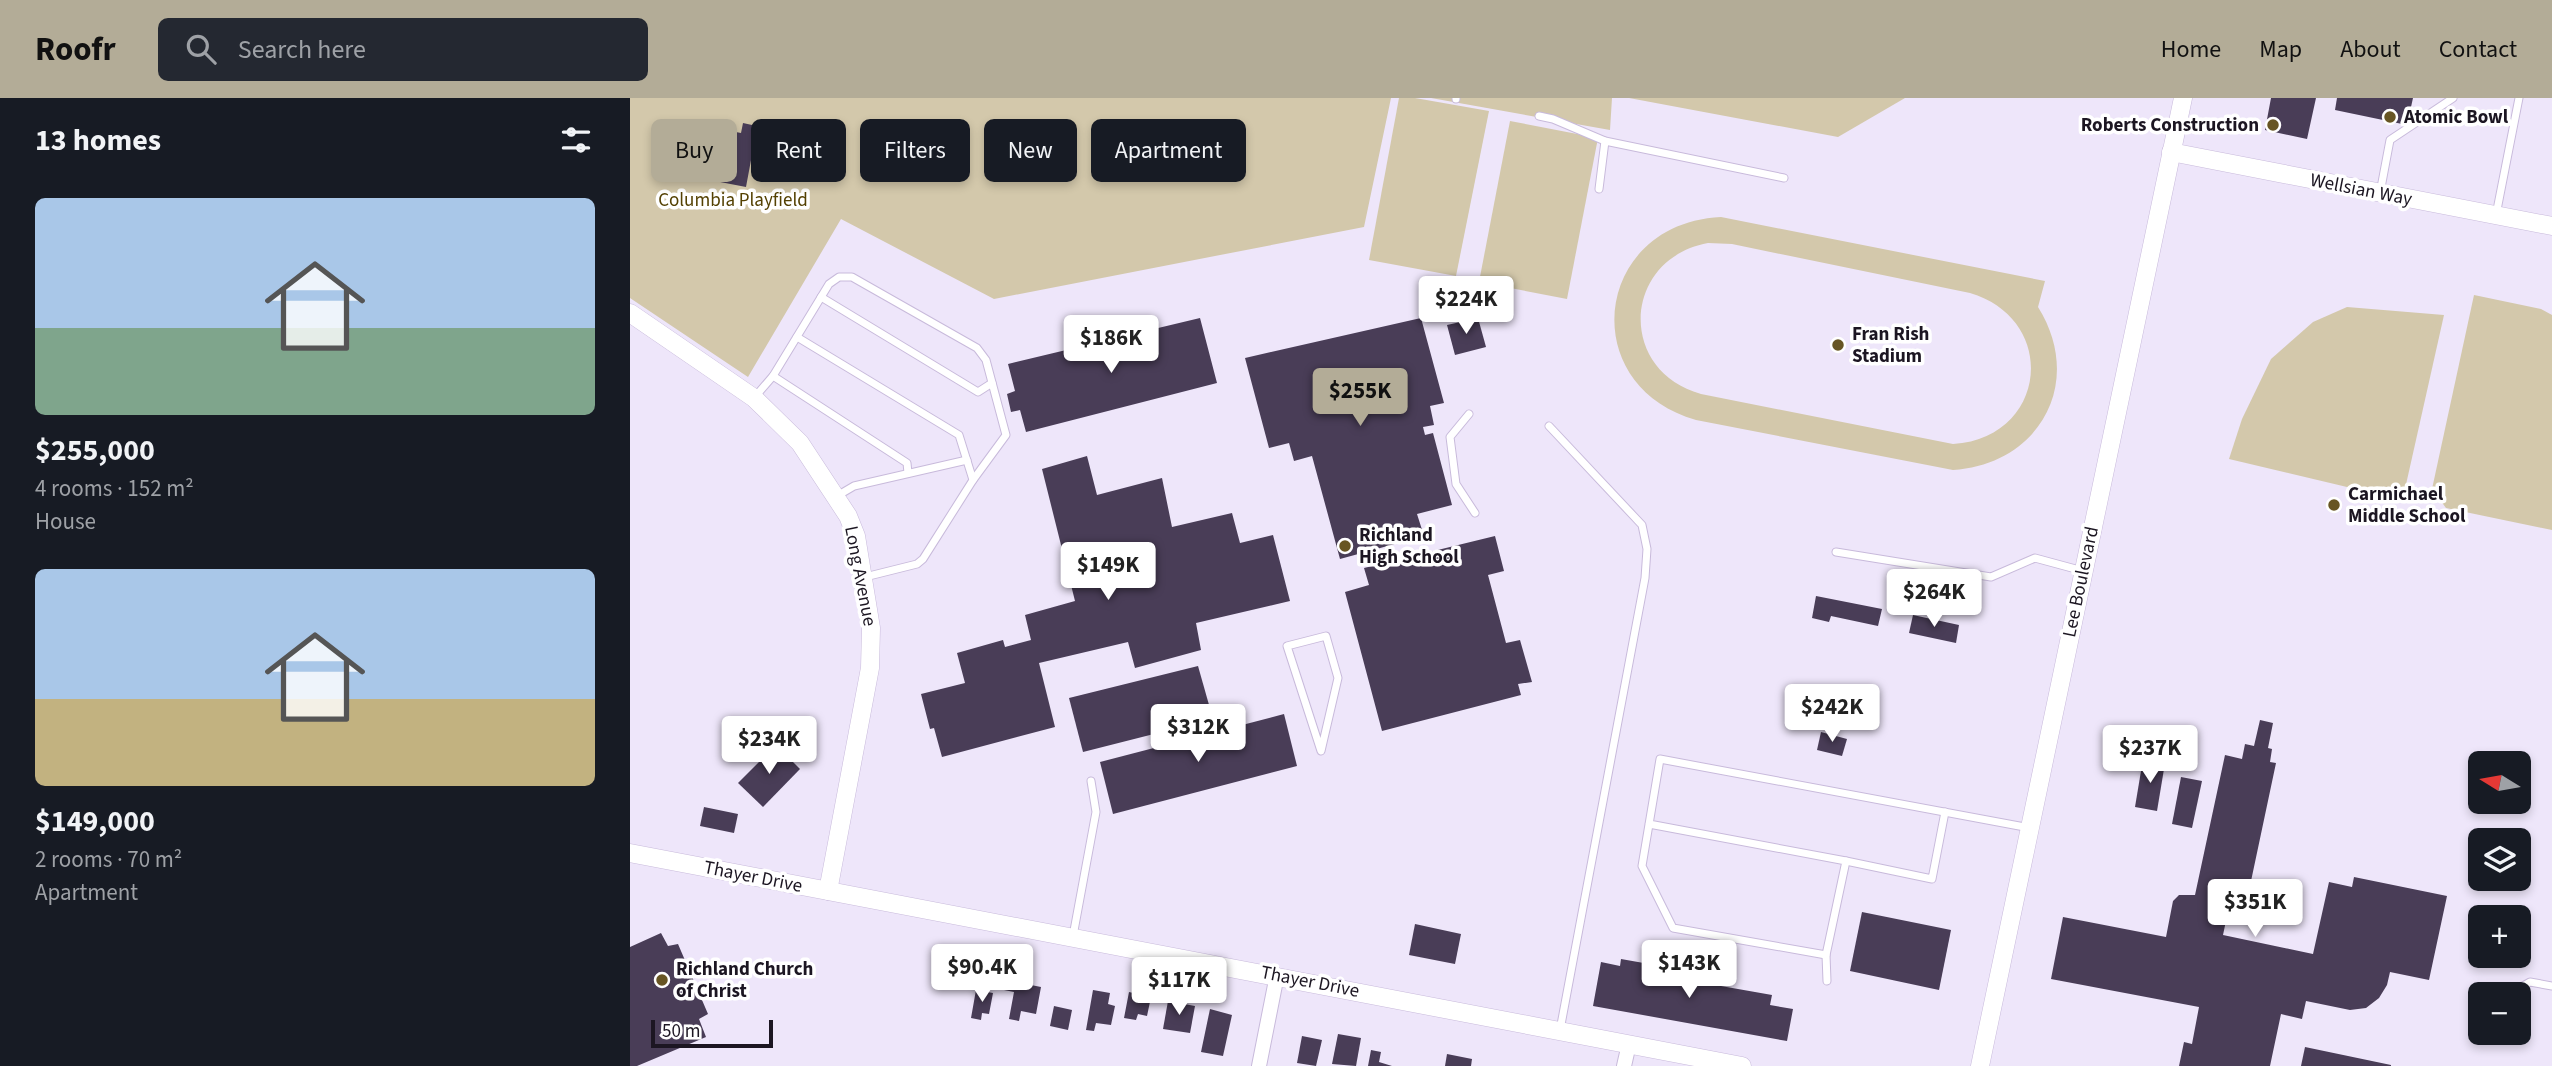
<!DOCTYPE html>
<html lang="en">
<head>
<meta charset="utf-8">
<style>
	:root { --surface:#171b24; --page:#242831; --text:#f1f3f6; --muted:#9ea1a6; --accent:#b3ac97 }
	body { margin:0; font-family:"Source Sans 3",sans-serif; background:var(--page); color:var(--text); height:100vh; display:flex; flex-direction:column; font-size:26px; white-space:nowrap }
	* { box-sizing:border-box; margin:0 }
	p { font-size:23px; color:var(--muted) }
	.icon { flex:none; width:38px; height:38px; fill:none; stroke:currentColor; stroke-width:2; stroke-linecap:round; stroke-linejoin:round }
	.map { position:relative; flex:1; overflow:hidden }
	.details { display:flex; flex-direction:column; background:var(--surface); width:630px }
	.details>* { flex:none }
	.guide { position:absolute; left:21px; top:21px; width:665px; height:63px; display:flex; gap:14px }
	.needle { width:46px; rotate:281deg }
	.controls { position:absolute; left:1838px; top:653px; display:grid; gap:14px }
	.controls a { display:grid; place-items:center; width:63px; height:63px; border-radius:10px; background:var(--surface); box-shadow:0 4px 10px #0003; font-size:35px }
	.scale { position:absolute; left:21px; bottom:18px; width:122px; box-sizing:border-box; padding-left:7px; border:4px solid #1c1622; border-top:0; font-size:19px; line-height:24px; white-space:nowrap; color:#1c1622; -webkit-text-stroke:5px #fff; paint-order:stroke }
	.price { position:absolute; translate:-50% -60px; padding:0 16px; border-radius:7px; background:#fff; color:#222; font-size:23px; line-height:46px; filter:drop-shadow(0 2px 4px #0008) }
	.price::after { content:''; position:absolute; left:50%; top:42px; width:21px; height:16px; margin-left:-10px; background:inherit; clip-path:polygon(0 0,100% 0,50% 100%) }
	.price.selected { background:var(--accent); color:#111 }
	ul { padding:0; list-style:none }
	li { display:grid; align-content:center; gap:14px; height:371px; padding:0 35px }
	li span { display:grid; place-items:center; height:217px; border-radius:10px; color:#555 }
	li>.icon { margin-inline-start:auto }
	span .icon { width:126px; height:126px; fill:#fffc; stroke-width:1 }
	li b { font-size:30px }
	h2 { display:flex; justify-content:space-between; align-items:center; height:84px; padding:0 35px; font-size:30px }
	.tag { padding:0 24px; border-radius:10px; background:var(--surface); box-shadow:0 4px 10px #0003; font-size:24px; line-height:63px }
	.tag.selected { background:var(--accent); color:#111 }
	header { display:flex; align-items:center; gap:42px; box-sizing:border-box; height:98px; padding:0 35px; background:var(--accent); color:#111 }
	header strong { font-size:33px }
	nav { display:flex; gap:38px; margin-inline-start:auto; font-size:24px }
	.search { width:490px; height:63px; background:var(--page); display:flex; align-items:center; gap:18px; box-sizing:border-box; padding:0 24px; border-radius:10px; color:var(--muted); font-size:26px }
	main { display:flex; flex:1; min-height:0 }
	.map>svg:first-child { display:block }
</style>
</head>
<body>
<header>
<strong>Roofr</strong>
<div class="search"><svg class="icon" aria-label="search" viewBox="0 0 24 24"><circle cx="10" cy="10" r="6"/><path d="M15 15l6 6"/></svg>Search here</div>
<nav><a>Home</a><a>Map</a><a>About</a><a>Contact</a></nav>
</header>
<main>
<section class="details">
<h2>13 homes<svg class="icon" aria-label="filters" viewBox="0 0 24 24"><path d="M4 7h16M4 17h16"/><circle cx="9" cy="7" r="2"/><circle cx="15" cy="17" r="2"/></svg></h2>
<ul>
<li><span style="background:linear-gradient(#a9c7e8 60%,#7fa58c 0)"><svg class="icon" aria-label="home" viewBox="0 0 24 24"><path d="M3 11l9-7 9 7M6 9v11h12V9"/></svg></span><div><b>$255,000</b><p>4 rooms · 152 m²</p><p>House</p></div></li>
<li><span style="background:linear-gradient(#a9c7e8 60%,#c2b280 0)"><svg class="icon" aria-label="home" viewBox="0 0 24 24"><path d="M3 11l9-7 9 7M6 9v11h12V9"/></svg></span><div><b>$149,000</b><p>2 rooms · 70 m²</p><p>Apartment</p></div></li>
</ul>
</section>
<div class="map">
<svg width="1922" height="968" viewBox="0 0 1922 968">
	<rect width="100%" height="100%" fill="#eee6fa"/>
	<g fill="#d3c8ab" fill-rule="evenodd">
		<polygon points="0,0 761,0 734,129 364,201 211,121 118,279 0,200"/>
		<polygon points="769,0 785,0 859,13 826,178 739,162"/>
		<polygon points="801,0 982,0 980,32"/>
		<polygon points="999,0 1275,0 1208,39"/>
		<polygon points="880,23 968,40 937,201 849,184"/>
		<path d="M 1091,119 L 1415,183 L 1408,209 C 1455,284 1410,366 1323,372 L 1066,322 C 944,287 964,125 1091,119 ZM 1078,145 L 1102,146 L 1340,195 C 1430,222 1417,340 1323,346 L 1071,296 C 987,273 992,161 1078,145 Z"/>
		<polygon points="1844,197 1911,211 1922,217 1922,432 1816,410 1802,391"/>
		<polygon points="1717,209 1814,217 1775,391 1759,399 1599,361 1612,321 1641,261 1683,224"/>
	</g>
	<g fill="#493d57">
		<polygon points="1641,0 1686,0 1677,41 1635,32"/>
		<polygon points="1707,0 1783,0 1777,27 1705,12"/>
		<polygon points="113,25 131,29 128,47 124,46 116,89 59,78 61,69 36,65 42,28 67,33 69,27 111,35"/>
		<polygon points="570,220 587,285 396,334 390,312 381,314 377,296 385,293 378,266"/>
		<polygon points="791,220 814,305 800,308 804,327 793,329 795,337 803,335 822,407 787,416 794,438 710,461 682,358 664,363 659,345 639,350 615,260"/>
		<polygon points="848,220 856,249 825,257 817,227"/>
		<polygon points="457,358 467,397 532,380 542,429 602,415 610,445 643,437 660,503 566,525 571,552 505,570 498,544 409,565 425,629 312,659 304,630 300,631 291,596 335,585 327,555 373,542 375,549 401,542 395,517 445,503 412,371"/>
		<polygon points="865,438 874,473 858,477 876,545 890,542 902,584 888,586 891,597 752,633 715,494 739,487 734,470"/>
		<polygon points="1186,498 1252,511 1248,528 1201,518 1199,524 1182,520"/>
		<polygon points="1283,517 1329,527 1326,545 1279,535"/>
		<polygon points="568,568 583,621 453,654 439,600"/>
		<polygon points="654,616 667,668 483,716 470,664"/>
		<polygon points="1630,622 1643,625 1638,650 1642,651 1640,664 1646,665 1617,802 1601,799 1593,837 1683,856 1699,784 1722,789 1724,779 1817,798 1799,882 1760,874 1757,887 1749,900 1736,910 1720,912 1676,903 1672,921 1651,916 1640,968 1549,968 1554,944 1562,946 1569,909 1421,881 1433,819 1536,839 1543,803 1549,797 1565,797 1595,657 1612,661 1615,646 1624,648"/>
		<polygon points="1191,634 1217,641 1212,658 1187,652"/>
		<polygon points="146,647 170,671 133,709 108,685"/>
		<polygon points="1513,661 1535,665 1527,713 1505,709"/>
		<polygon points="1551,679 1572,683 1562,730 1542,726"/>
		<polygon points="74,709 108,716 104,735 70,728"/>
		<polygon points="1232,814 1321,832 1309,892 1220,873"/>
		<polygon points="785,826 831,836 825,866 779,857"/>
		<polygon points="31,835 38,848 48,846 78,916 69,921 76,939 7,968 0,968 0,849"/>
		<polygon points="991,861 1076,876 1074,885 1142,897 1140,907 1163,911 1157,943 963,908 971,864 990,868"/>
		<polygon points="378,873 388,875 386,884 411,889 406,916 391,913 389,923 379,921 384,894 374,892"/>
		<polygon points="346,892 363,895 359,916 352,915 351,922 341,920"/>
		<polygon points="463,892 480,895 478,906 485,908 481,927 466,925 464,933 456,932"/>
		<polygon points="499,894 521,899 517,918 508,916 506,922 494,920"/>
		<polygon points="538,903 565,908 560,935 533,931"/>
		<polygon points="424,908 442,912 438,932 420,928"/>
		<polygon points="580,911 602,917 593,958 571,954"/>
		<polygon points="708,936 731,940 726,968 702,966"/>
		<polygon points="672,938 692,942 686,968 667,965"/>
		<polygon points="1675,949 1761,967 1761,968 1671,968"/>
		<polygon points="741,952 751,954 749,964 762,968 738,968"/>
		<polygon points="817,956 842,961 841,968 815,968"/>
	</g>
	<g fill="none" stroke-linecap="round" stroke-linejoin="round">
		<defs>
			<g id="service">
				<polyline points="826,1 826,0"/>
				<polyline points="909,18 923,21 975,43 1154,80"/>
				<polyline points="969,91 975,43"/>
				<polyline points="1750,95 1760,42 1823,0"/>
				<polyline points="1866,117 1889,0"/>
				<polyline points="191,199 348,294 362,285"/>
				<polyline points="167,239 329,337 343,382 293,461 287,466 235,479"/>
				<polyline points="143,278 277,365 278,375"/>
				<polyline points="124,300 143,278 199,186 209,179 222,179 347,250 356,262 376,337 343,382"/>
				<polyline points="839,316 820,339 826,386 845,415"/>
				<polyline points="919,328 1012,427 1017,451 1015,480 930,932"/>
				<polyline points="207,398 224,388 337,362"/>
				<polyline points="1206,454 1361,479 1405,460 1453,473"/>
				<polygon points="696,538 708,580 691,653 657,548"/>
				<polyline points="1019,726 1216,763 1196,857 1043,830 1012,768 1030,661 1400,730"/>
				<polyline points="1216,763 1302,781 1315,714"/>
				<polyline points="443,838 466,714 461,683"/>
				<polyline points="1196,857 1197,883"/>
				<polyline points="1879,896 1900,884 1922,888"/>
			</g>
			<g id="minor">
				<polyline points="629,968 647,877"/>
				<polyline points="994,968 999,946"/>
			</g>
			<g id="tertiary">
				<polyline points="1541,54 1922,128"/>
				<polyline points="0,215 124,300 170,345 218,418 226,438 241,530 240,570 198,793"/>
				<polyline points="0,755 1112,968"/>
				<polyline points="1350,968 1553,0"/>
			</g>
		</defs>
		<use href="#service" stroke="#c8badb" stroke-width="9"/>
		<use href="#minor" stroke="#c8badb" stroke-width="16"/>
		<use href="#tertiary" stroke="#c8badb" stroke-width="19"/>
		<use href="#service" stroke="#fff" stroke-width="7"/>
		<use href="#minor" stroke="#fff" stroke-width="14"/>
		<use href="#tertiary" stroke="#fff" stroke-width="18"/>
	</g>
	<g fill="#675523" stroke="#fff" stroke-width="2.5">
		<circle cx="1760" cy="19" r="7"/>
		<circle cx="1643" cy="27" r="7"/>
		<circle cx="1208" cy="247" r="7"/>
		<circle cx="1704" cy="407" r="7"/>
		<circle cx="715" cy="448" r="7"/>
		<circle cx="32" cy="882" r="7"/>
	</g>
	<g text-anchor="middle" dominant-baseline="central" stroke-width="7" stroke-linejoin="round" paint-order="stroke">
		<g font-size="19" font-weight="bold" fill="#1c1622" stroke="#fff" text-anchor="start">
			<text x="1774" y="19">Atomic Bowl</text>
			<text x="1629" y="27" text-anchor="end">Roberts Construction</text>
			<text x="1222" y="236">Fran Rish<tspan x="1222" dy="22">Stadium</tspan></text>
			<text x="1718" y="396">Carmichael<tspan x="1718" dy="22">Middle School</tspan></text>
			<text x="729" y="437">Richland<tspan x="729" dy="22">High School</tspan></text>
			<text x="46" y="871">Richland Church<tspan x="46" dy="22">of Christ</tspan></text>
		</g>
		<g font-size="19" fill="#1c1622" stroke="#fff">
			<text transform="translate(1731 92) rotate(11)">Wellsian Way</text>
			<text transform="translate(230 478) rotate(79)">Long Avenue</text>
			<text transform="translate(1451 484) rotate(-78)">Lee Boulevard</text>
			<text transform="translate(123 779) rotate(11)">Thayer Drive</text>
			<text transform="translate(680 884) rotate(11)">Thayer Drive</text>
		</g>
		<g font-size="19" fill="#544103" stroke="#fff">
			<text x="103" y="102">Columbia Playfield</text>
		</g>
	</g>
</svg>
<div class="controls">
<a><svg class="needle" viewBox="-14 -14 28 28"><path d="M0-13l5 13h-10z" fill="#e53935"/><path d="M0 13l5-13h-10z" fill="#9ea1a6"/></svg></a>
<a><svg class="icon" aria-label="layers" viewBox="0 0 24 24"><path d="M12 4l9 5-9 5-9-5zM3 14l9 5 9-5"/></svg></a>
<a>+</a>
<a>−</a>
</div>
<div class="scale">50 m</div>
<b class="price" style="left:836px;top:238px">$224K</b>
<b class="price" style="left:481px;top:277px">$186K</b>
<b class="price selected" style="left:730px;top:330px">$255K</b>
<b class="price" style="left:478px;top:504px">$149K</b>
<b class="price" style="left:1304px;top:531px">$264K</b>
<b class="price" style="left:1202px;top:646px">$242K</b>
<b class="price" style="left:568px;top:666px">$312K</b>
<b class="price" style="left:139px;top:678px">$234K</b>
<b class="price" style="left:1520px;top:687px">$237K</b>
<b class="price" style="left:1625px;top:841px">$351K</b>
<b class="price" style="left:1059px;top:902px">$143K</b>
<b class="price" style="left:352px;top:906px">$90.4K</b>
<b class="price" style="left:549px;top:919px">$117K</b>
<div class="guide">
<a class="tag selected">Buy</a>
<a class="tag">Rent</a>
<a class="tag">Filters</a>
<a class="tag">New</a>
<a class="tag">Apartment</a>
</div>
</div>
</main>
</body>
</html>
